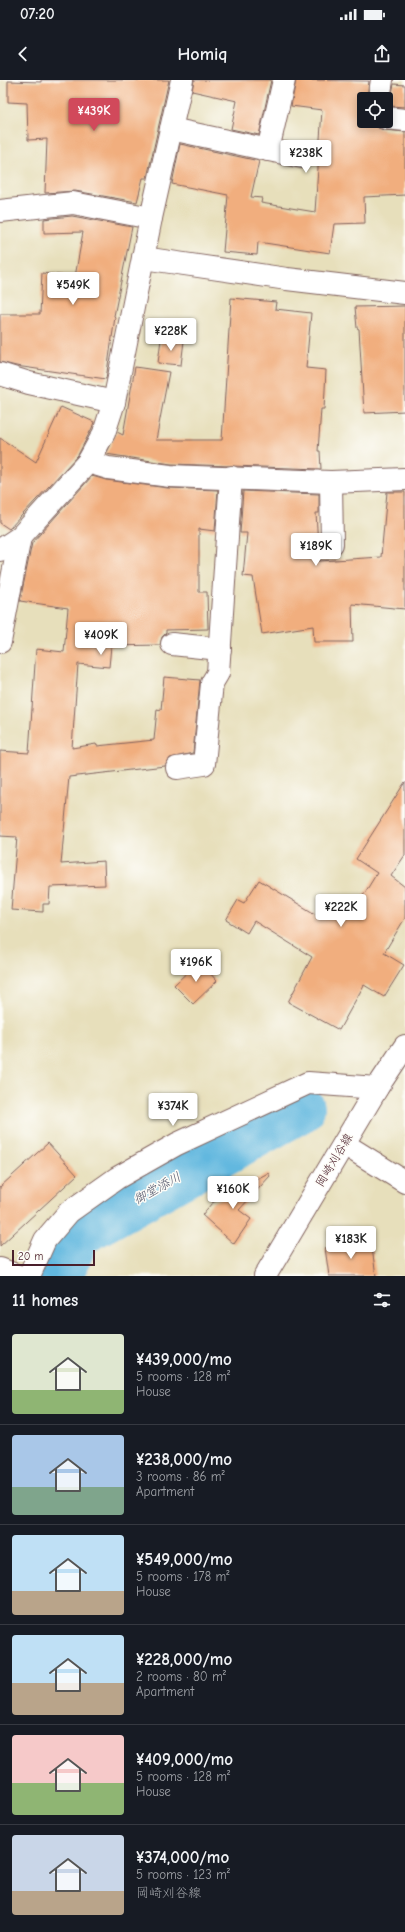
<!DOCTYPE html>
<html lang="en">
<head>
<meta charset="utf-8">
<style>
	:root { --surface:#171b24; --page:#20242c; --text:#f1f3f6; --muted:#9ea1a6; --line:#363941; --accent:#d1495b }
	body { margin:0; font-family:"Comic Neue","Klee One",sans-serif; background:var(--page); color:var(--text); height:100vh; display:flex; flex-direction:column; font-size:15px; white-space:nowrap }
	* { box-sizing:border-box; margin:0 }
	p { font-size:13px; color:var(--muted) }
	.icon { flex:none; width:22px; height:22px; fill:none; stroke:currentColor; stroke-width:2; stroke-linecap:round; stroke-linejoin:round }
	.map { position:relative; height:1196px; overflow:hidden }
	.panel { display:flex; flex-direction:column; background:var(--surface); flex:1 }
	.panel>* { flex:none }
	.tools { position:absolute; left:357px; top:12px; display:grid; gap:8px }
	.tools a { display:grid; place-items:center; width:36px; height:36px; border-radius:4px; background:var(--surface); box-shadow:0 2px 10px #0003; font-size:20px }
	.scale { position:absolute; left:12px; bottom:10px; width:83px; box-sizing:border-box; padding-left:4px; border:2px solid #4a1f2b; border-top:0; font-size:11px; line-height:14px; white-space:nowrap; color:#4a1f2b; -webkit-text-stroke:3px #fdfcf7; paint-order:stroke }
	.price { position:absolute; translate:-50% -34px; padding:0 9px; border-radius:4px; background:#fff; color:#222; font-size:13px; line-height:26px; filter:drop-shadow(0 1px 2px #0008) }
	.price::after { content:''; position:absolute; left:50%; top:24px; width:12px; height:9px; margin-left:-6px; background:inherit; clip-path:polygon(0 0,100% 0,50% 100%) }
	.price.current { background:var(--accent); color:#fff }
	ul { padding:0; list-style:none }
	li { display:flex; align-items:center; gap:12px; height:100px; padding:0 12px }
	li+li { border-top:1px solid var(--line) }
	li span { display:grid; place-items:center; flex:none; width:112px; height:80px; border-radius:4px; color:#555 }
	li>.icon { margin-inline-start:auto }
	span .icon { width:48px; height:48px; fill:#fffc; stroke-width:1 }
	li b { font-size:17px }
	h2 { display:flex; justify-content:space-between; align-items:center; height:48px; padding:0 12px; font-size:17px }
	.status { display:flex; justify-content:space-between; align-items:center; height:28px; padding:0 20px; background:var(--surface); direction:ltr }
	.status svg { height:11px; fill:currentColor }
	header { display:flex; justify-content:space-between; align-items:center; height:52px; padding:0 12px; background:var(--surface); font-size:18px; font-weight:700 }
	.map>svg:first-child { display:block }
</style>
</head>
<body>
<div class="status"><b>07:20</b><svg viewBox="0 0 49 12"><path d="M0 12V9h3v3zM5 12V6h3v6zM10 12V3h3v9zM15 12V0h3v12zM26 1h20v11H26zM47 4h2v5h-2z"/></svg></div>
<header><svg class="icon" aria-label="back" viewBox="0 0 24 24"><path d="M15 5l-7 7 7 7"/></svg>Homiq<svg class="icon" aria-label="share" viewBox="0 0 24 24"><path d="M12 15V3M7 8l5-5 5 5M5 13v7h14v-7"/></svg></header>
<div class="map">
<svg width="405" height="1196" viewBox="0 0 405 1196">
	<rect width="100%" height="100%" fill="#fdfcf7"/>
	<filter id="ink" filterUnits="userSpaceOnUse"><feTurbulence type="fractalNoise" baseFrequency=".025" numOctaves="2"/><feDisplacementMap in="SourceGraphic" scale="8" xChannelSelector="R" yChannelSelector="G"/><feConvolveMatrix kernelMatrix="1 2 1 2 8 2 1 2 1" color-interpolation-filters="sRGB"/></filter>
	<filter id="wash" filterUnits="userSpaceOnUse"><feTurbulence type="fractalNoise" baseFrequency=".012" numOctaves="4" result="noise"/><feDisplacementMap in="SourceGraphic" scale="16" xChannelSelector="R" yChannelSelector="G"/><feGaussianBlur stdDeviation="0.9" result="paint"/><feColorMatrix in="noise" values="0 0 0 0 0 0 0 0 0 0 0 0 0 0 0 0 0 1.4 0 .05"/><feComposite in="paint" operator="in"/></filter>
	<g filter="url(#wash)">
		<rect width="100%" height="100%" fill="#e7dfbb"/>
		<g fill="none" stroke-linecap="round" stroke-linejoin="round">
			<polyline stroke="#62b8df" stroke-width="50" points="58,1196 76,1153 300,1028"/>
		</g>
		<g id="blocks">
			<g fill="#f1ae7e">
				<polygon points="41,0 169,0 147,98 143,98 137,122 75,111 45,113 47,59 28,60 27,23 8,22 8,1 41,2"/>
				<polygon points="194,0 271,0 259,55 231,49 237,21 192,11"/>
				<polygon points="296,0 369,1 367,19 364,19 364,41 374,41 378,48 384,50 405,52 405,115 364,117 365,143 334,144 330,173 258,162 257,175 223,172 228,115 172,104 180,64 259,81 251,117 262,118 261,123 315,132 322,30 291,26"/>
				<polygon points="394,4 405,5 405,27 389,26"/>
				<polygon points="72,136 132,147 114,236 115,237 106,299 16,286 0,282 0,234 40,234 42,193 75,197 83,152 44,153 44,139"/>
				<polygon points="231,218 276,222 275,229 311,233 306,288 326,290 324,329 321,329 318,371 320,371 321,389 171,384 106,374 117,352 123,355 135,287 169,292 156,360 222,360"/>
				<polygon points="405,226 405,331 364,333 359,249 357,248 355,227"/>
				<polygon points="161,259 184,261 181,285 158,283"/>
				<polygon points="61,327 94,342 92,348 78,375 9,449 0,443 0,358 36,382"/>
				<polygon points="92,396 106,400 168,408 218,410 215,451 199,449 199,512 207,512 208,549 166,550 166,553 162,557 160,565 111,566 109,587 78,584 72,668 96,664 97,666 154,660 157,629 161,630 164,597 200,600 193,673 170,678 165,686 69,697 61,784 104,781 105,805 50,807 49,824 43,824 43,832 11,830 17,757 0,756 0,671 29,673 36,569 64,572 68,528 20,521 32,463"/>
				<polygon points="243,411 319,414 319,433 316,433 319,481 381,477 387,412 405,412 405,529 352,524 353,562 314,562 313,546 262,554 253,497 243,496 247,453 240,453"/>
				<polygon points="405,702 405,775 391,796 405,807 405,838 384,873 404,885 384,917 364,905 339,950 288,922 312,877 254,841 247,853 226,840 238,820 244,823 259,800 320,837 330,823 350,837 377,793 356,779"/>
				<polygon points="199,881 217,901 193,924 174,905"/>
				<polygon points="48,1063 77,1095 0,1166 0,1107"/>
				<polygon points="268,1093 270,1096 239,1130 251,1139 234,1164 202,1135 212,1123"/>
				<polygon points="371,1161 376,1196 329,1196 325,1168"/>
			</g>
		</g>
	</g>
	<g filter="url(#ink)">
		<use href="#blocks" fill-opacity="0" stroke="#81625d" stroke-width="1"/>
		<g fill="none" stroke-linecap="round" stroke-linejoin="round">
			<defs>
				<g id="minor">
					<polyline points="379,19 382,0"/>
					<polyline points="386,38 405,40"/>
					<polyline points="171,49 302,77"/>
					<polyline points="268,70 284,0"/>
					<polyline points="0,131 73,123 151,138"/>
					<polyline points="143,178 287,199 405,213"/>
					<polyline points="0,294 29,303 114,322"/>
					<polyline points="88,382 108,388 170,396 331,402 405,399"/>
					<polyline points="331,402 332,464"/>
					<polyline points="0,470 20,457 88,382 104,353 114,322 151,138 182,0"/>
					<polyline points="0,562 20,457"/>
					<polyline points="172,564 220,569"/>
					<polyline points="177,688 204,684 212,603 218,593 231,397"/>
					<polyline points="344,1064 405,1102"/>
					<polyline points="0,1189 18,1196"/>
					<polyline points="29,1196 45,1160 69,1132 117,1098 177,1064 308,1003 377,1008"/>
				</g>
				<polyline id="major" points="265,1196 377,1008 405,966"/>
			</defs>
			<use href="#minor" stroke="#81625d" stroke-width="24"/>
			<use href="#major" stroke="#81625d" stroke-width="24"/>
			<use href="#minor" stroke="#fff" stroke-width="22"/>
			<use href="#major" stroke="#fff" stroke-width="22"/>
		</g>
	</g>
	<g text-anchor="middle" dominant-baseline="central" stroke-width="3" stroke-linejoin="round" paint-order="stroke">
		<g font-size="12" fill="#4a1f2b" stroke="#fdfcf7">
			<text transform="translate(334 1080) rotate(-59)">岡崎刈谷線</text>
		</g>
		<g font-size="13" font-style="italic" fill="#52556a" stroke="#fdfcf7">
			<text transform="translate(157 1108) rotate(-29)">御堂添川</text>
		</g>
	</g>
</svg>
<div class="tools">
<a><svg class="icon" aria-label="locate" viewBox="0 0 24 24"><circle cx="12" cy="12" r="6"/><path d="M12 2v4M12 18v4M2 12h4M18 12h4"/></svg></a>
</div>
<div class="scale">20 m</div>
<b class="price current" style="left:94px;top:52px">¥439K</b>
<b class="price" style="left:306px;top:94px">¥238K</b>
<b class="price" style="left:73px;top:226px">¥549K</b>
<b class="price" style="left:171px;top:272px">¥228K</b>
<b class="price" style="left:316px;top:487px">¥189K</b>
<b class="price" style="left:101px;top:576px">¥409K</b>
<b class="price" style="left:341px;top:848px">¥222K</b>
<b class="price" style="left:196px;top:903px">¥196K</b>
<b class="price" style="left:173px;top:1047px">¥374K</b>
<b class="price" style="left:233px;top:1130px">¥160K</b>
<b class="price" style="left:351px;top:1180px">¥183K</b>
</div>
<section class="panel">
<h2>11 homes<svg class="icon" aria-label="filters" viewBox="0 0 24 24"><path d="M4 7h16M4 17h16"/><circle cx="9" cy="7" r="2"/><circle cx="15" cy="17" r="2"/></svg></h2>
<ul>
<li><span style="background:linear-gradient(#dfe7d0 70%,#8fb573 0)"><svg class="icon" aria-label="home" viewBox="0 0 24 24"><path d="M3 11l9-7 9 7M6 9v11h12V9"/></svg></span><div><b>¥439,000/mo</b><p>5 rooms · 128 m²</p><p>House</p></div></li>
<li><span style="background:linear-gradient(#a9c7e8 65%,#7fa58c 0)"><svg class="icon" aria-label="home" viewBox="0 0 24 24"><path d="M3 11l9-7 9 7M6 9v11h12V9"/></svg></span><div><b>¥238,000/mo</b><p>3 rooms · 86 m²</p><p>Apartment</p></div></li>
<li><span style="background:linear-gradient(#bfe0f5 70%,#b9a48a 0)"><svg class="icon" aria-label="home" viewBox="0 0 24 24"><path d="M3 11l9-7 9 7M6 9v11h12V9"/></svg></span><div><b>¥549,000/mo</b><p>5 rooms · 178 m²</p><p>House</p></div></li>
<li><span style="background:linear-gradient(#bfe0f5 60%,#b9a48a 0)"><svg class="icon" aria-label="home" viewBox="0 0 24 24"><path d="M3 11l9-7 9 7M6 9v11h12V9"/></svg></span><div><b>¥228,000/mo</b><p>2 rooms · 80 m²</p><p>Apartment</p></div></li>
<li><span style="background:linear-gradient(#f6c9c9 60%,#8fb573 0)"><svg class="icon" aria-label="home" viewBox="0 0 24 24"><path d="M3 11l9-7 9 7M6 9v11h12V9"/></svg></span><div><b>¥409,000/mo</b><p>5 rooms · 128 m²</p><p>House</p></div></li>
<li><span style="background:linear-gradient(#c9d6e8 70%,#b9a48a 0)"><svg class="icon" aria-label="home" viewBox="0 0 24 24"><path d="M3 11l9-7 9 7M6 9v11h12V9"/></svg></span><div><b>¥374,000/mo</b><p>5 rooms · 123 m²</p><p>岡崎刈谷線</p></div></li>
</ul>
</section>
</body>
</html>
